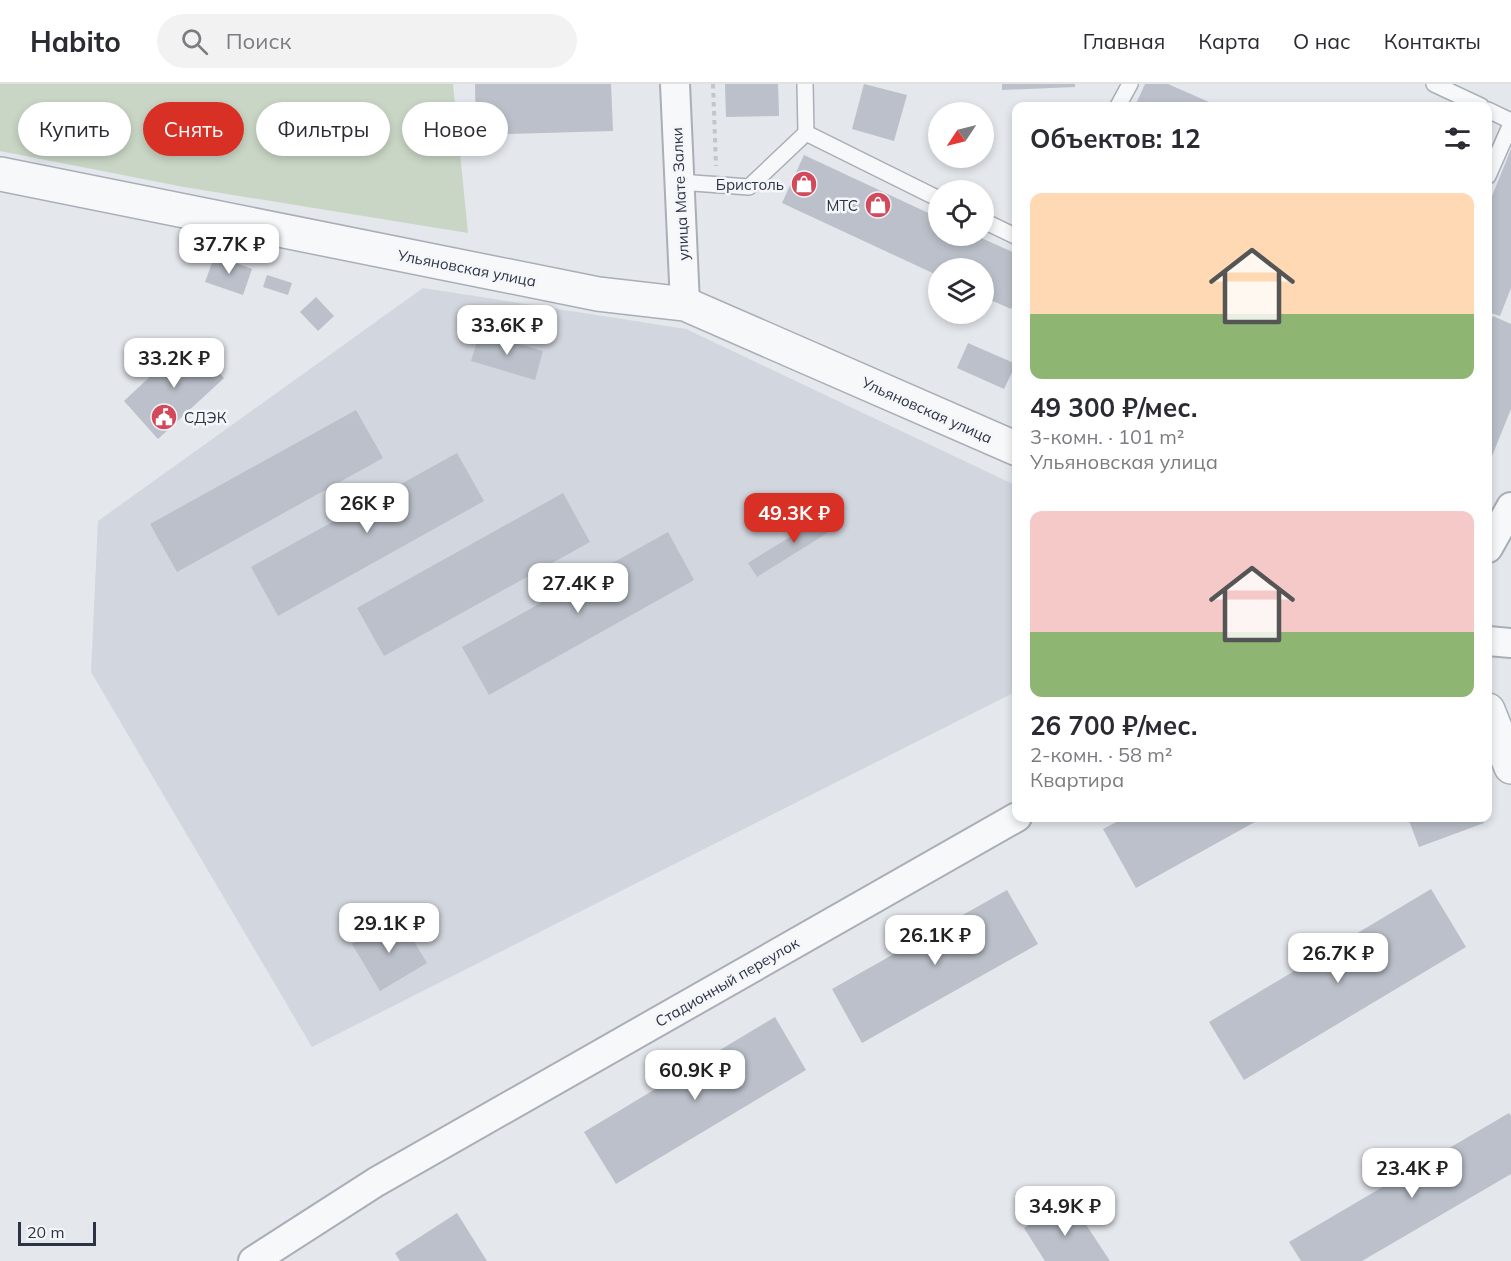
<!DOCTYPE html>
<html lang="ru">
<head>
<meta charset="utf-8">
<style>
	:root { --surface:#fff; --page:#f2f2f3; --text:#2b2b33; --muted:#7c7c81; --line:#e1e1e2; --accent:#d93025 }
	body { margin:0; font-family:Mulish,sans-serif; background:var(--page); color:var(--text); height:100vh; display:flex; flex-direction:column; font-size:22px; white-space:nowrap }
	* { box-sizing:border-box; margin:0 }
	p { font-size:20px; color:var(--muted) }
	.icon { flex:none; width:33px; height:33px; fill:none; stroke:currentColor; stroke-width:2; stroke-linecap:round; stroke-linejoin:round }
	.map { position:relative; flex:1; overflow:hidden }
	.side { position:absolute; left:1012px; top:18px; width:480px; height:720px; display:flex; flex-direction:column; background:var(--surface); border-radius:12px; box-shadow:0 3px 9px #0003 }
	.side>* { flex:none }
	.top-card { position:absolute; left:18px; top:18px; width:570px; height:54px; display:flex; gap:12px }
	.needle { width:39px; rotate:235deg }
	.tools { position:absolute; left:928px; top:18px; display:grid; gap:12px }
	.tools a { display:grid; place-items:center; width:66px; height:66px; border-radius:50%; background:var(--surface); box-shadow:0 3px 9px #0003; font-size:30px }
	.scale { position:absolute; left:18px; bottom:15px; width:78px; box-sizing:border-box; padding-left:6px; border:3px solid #2b3445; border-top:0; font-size:16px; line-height:21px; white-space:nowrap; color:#2b3445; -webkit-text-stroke:4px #f4f6f9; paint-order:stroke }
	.price { position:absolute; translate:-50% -51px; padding:0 14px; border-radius:12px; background:#fff; color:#222; font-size:20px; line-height:39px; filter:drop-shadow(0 2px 3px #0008) }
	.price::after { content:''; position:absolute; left:50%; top:36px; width:18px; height:14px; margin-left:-9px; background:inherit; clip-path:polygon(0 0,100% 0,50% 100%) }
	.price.current { background:var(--accent); color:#fff }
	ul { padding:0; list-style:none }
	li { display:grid; align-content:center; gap:12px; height:318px; padding:0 18px }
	li span { display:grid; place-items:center; height:186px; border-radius:12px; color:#555 }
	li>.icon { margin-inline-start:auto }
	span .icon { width:108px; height:108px; fill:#fffc; stroke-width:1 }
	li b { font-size:26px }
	h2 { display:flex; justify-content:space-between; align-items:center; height:72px; padding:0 18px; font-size:26px }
	.tag { padding:0 21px; border-radius:27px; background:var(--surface); box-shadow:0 3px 9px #0003; font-size:21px; line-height:54px }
	.tag.current { background:var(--accent); color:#fff }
	header { display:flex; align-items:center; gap:36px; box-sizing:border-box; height:84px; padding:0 30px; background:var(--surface); border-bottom:2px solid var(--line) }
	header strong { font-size:28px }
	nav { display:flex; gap:33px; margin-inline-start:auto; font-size:21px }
	.search { width:420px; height:54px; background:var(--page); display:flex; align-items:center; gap:15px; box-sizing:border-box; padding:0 21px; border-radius:33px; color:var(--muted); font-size:22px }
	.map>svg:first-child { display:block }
</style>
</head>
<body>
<header>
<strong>Habito</strong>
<div class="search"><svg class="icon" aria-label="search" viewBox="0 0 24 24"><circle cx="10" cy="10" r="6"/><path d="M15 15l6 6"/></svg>Поиск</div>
<nav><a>Главная</a><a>Карта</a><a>О нас</a><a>Контакты</a></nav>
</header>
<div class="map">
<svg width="1511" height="1177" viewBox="0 0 1511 1177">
	<rect width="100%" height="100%" fill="#e4e7ec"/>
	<polygon fill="#d2d6de" points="423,204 686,245 1017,402 1017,607 312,963 91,588 98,437"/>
	<polygon fill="#c9d6c5" points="0,0 453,0 468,149 184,103 0,67"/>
	<g fill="#bbc0ca">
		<polygon points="475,0 611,0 613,47 476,51"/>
		<polygon points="725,0 778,0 779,32 726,33"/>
		<polygon points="864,0 907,11 894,57 852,45"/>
		<polygon points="1002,0 1075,0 1075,3 1002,6"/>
		<polygon points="1145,0 1168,0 1218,22 1135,22"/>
		<polygon points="1511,65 1511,204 1500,232 1488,228 1488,122"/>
		<polygon points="804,71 939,134 939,152 977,152 1017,170 1017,213 1011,225 984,213 984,184 939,184 939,192 782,119"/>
		<polygon points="215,171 252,185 243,211 205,198"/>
		<polygon points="267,191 292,199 288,211 263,203"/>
		<polygon points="316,213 334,232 318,247 300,228"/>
		<polygon points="1493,232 1511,240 1511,325 1488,382 1488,244"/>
		<polygon points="480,248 543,267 535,296 471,277"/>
		<polygon points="189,256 224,294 158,355 124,317"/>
		<polygon points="968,259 1016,280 1004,305 957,284"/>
		<polygon points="356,326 383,374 177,488 150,440"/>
		<polygon points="457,369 484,417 278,532 251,483"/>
		<polygon points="563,409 590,458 384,572 357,524"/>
		<polygon points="832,427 840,441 757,493 748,479"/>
		<polygon points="668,448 694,496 489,611 462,563"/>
		<polygon points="1124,734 1262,734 1136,804 1103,745"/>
		<polygon points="1408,734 1482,734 1484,739 1419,763"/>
		<polygon points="1431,805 1466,863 1244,996 1209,938"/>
		<polygon points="1007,806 1038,860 862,959 832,905"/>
		<polygon points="399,833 427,879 380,907 352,860"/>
		<polygon points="775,933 806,986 616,1100 584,1048"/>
		<polygon points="1509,1029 1511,1032 1511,1090 1362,1177 1301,1177 1289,1158"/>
		<polygon points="1069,1115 1110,1177 1045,1177 1024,1144"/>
		<polygon points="457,1129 487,1177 400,1177 395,1169"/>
	</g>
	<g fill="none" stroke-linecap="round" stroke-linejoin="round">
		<defs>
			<g id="service">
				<polyline points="805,0 806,49 939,115"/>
				<polyline points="1434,0 1481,22"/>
				<polyline points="1118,22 1130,0"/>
				<polyline points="1488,26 1511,37"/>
				<polyline points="1488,92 1511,40"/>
				<polyline points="679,98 749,103 806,49"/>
				<polyline points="984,137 1017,153"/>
			</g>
			<g id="minor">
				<polyline points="675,0 685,220"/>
				<polyline points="1488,464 1511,423"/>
				<polyline points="1488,557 1511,559"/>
				<polyline points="253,1177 376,1098 1017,733"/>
			</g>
			<g id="tertiary">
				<polyline points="0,90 598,210 685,220 1017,365"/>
				<polyline points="1488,626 1511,683"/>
			</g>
		</defs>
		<use href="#service" stroke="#a9aeb7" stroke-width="18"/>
		<use href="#minor" stroke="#a9aeb7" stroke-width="32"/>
		<use href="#tertiary" stroke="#a9aeb7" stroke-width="36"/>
		<polyline stroke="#c2c5cb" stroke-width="4" stroke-dasharray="4.5 4.5" stroke-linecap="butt" points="713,0 716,82"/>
		<use href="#service" stroke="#f7f8fa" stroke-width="15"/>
		<use href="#minor" stroke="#f7f8fa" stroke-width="28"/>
		<use href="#tertiary" stroke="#f7f8fa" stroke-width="33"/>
	</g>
	<defs>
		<symbol id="shop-disc" viewBox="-11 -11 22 22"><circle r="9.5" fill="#d1495b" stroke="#f4f6f9"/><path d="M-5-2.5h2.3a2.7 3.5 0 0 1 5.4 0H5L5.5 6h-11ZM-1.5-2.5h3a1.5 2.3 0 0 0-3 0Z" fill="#fff"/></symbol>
		<symbol id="civic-disc" viewBox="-11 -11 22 22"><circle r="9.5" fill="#d1495b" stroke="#f4f6f9"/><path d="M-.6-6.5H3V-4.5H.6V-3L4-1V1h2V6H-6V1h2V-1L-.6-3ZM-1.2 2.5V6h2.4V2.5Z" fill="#fff"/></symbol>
	</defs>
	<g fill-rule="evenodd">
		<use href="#shop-disc" x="789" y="85" width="30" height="30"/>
		<use href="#shop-disc" x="863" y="106" width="30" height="30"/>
		<use href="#civic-disc" x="149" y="318" width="30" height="30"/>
	</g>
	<g text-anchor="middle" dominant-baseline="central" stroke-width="5" stroke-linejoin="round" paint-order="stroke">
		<g font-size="15" fill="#2b3445" stroke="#f4f6f9" text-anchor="end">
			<text x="784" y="100">Бристоль</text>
			<text x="858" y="121">МТС</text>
			<text x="184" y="333" text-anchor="start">СДЭК</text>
		</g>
		<g font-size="15" fill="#2b3445" stroke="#f4f6f9">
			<text transform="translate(680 110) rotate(-93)">улица Мате Залки</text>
			<text transform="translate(467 184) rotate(11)">Ульяновская улица</text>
			<text transform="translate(927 326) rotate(24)">Ульяновская улица</text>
			<text transform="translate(727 898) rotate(-30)">Стадионный переулок</text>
		</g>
	</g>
</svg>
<div class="tools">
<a><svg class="needle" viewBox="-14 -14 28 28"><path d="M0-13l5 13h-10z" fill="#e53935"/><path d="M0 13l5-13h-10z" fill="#7c7c81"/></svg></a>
<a><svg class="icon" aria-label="locate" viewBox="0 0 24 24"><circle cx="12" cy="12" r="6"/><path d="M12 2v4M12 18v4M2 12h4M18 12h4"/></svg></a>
<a><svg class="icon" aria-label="layers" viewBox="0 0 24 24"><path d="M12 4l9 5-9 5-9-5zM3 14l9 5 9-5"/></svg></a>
</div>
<div class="scale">20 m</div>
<b class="price" style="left:229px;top:191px">37.7K ₽</b>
<b class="price" style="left:507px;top:272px">33.6K ₽</b>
<b class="price" style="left:174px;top:305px">33.2K ₽</b>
<b class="price" style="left:367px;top:450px">26K ₽</b>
<b class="price current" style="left:794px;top:460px">49.3K ₽</b>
<b class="price" style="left:578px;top:530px">27.4K ₽</b>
<b class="price" style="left:389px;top:870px">29.1K ₽</b>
<b class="price" style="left:935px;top:882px">26.1K ₽</b>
<b class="price" style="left:1338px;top:900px">26.7K ₽</b>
<b class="price" style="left:695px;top:1017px">60.9K ₽</b>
<b class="price" style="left:1412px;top:1115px">23.4K ₽</b>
<b class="price" style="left:1065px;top:1153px">34.9K ₽</b>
<div class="top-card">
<a class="tag">Купить</a>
<a class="tag current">Снять</a>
<a class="tag">Фильтры</a>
<a class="tag">Новое</a>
</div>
<section class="side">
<h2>Объектов: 12<svg class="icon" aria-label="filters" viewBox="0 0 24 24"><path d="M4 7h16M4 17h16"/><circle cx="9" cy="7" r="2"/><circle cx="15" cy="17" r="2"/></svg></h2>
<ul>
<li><span style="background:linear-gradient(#ffd9b3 65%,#8fb573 0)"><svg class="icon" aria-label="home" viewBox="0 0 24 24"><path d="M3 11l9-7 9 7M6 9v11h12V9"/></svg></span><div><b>49 300 ₽/мес.</b><p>3-комн. · 101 m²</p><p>Ульяновская улица</p></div></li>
<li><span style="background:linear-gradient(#f6c9c9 65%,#8fb573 0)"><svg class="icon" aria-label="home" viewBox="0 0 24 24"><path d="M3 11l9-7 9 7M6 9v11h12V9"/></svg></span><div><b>26 700 ₽/мес.</b><p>2-комн. · 58 m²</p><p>Квартира</p></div></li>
</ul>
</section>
</div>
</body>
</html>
